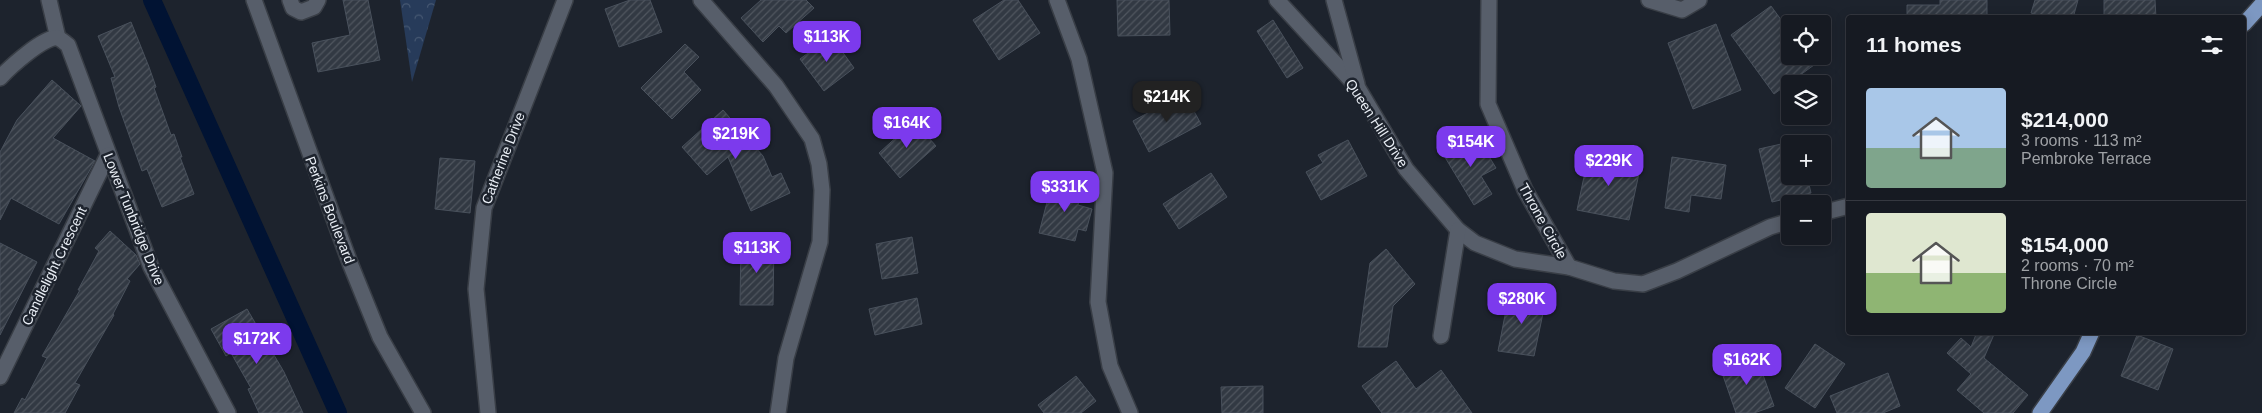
<!DOCTYPE html>
<html lang="en">
<head>
<meta charset="utf-8">
<style>
	:root { --surface:#161a22; --page:#23272f; --text:#f1f3f6; --muted:#9ea1a5; --line:#353840; --accent:#7c3aed }
	body { margin:0; font-family:Arial,sans-serif; background:var(--page); color:var(--text); height:100vh; display:flex; flex-direction:column; font-size:19px; white-space:nowrap }
	* { box-sizing:border-box; margin:0 }
	p { font-size:16px; color:var(--muted) }
	.icon { flex:none; width:28px; height:28px; fill:none; stroke:currentColor; stroke-width:2; stroke-linecap:round; stroke-linejoin:round }
	.map { position:relative; flex:1; overflow:hidden }
	.panel { position:absolute; left:1846px; top:15px; width:400px; height:320px; display:flex; flex-direction:column; background:var(--surface); border-radius:5px; box-shadow:0 2px 12px #0003,0 0 0 1px var(--line) }
	.panel>* { flex:none }
	.controls { position:absolute; left:1781px; top:15px; display:grid; gap:10px }
	.controls a { display:grid; place-items:center; width:50px; height:50px; border-radius:5px; background:var(--surface); box-shadow:0 2px 12px #0003,0 0 0 1px var(--line); font-size:25px }
	.price { position:absolute; translate:-50% -42px; padding:0 11px; border-radius:10px; background:var(--accent); color:#fff; font-size:16px; line-height:32px; filter:drop-shadow(0 1px 2px #0008) }
	.price::after { content:''; position:absolute; left:50%; top:30px; width:15px; height:11px; margin-left:-8px; background:inherit; clip-path:polygon(0 0,100% 0,50% 100%) }
	.price.on { background:#222; color:#fff }
	ul { padding:0; list-style:none }
	li { display:flex; align-items:center; gap:15px; height:125px; padding:0 20px }
	li+li { border-top:1px solid var(--line) }
	li span { display:grid; place-items:center; flex:none; width:140px; height:100px; border-radius:5px; color:#555 }
	li>.icon { margin-inline-start:auto }
	span .icon { width:60px; height:60px; fill:#fffc; stroke-width:1 }
	li b { font-size:21px }
	h2 { display:flex; justify-content:space-between; align-items:center; height:60px; padding:0 20px; font-size:21px }
	.map>svg:first-child { display:block }
</style>
</head>
<body>
<div class="map">
<svg width="2262" height="413" viewBox="0 0 2262 413">
	<defs>
		<pattern id="forest-crowns" width="20" height="18" patternUnits="userSpaceOnUse" patternTransform="scale(1.25)"><rect width="20" height="18" fill="#273b5a"/><path d="M2 6a3 3 0 1 1 6 0M12 15a3 3 0 1 1 6 0" fill="none" stroke="#465872"/></pattern>
		<pattern id="building-hatch" width="6" height="6" patternUnits="userSpaceOnUse" patternTransform="scale(1.25)"><rect width="6" height="6" fill="#323943"/><path d="M-1 1l2-2M0 6l6-6M5 7l2-2" fill="none" stroke="#50565f"/></pattern>
	</defs>
	<rect width="100%" height="100%" fill="#1d232d"/>
	<polygon fill="url(#forest-crowns)" points="400,0 436,0 412,82"/>
	<g fill="none" stroke-linecap="round" stroke-linejoin="round">
		<polyline stroke="#011333" stroke-width="18" points="152,0 338,413"/>
	</g>
	<g fill="url(#building-hatch)" stroke="#49515c">
		<polygon points="343,0 368,0 380,60 318,72 312,43 350,35"/>
		<polygon points="630,0 650,0 662,32 619,47 605,9"/>
		<polygon points="761,0 806,0 814,8 786,33 779,26 763,42 741,18"/>
		<polygon points="1004,0 1018,0 1040,33 999,60 973,20"/>
		<polygon points="1117,0 1169,0 1170,35 1118,36"/>
		<polygon points="1940,0 1987,0 1987,18 1907,18 1907,5 1940,5"/>
		<polygon points="2035,0 2078,0 2073,18 2050,18 2031,13"/>
		<polygon points="2104,0 2155,0 2156,18 2104,18"/>
		<polygon points="1771,6 1790,32 1790,56 1808,56 1814,65 1774,94 1731,35"/>
		<polygon points="1273,20 1303,68 1287,78 1257,31"/>
		<polygon points="131,22 149,67 156,87 154,88 171,135 174,134 182,157 180,157 194,194 162,207 147,169 142,171 119,107 111,78 115,77 98,36"/>
		<polygon points="1716,24 1741,90 1693,109 1668,43"/>
		<polygon points="831,36 854,68 824,91 800,59"/>
		<polygon points="685,44 699,57 684,72 701,90 672,119 641,88"/>
		<polygon points="52,80 81,106 53,138 95,161 59,224 11,198 0,220 0,152 17,120"/>
		<polygon points="1184,93 1201,124 1149,152 1133,121"/>
		<polygon points="723,110 763,156 772,177 781,173 790,193 751,211 728,157 707,175 682,147"/>
		<polygon points="914,121 936,146 900,178 879,153"/>
		<polygon points="1476,135 1496,168 1481,176 1492,194 1474,205 1443,154"/>
		<polygon points="1348,140 1367,176 1321,200 1306,172 1323,163 1318,155"/>
		<polygon points="1790,142 1790,176 1807,176 1811,193 1772,202 1759,149"/>
		<polygon points="1589,153 1641,164 1629,220 1577,210"/>
		<polygon points="1672,157 1726,165 1721,199 1691,195 1689,212 1665,208"/>
		<polygon points="440,158 475,161 470,213 435,209"/>
		<polygon points="1211,173 1227,197 1179,229 1163,204"/>
		<polygon points="1052,183 1082,190 1078,205 1092,209 1086,231 1078,229 1075,241 1039,233"/>
		<polygon points="110,231 136,255 140,264 127,279 130,281 113,314 114,315 75,383 80,385 65,413 14,413 22,398 25,400 47,358 42,356 80,290 78,290 99,251 95,248"/>
		<polygon points="912,237 918,273 882,279 876,244"/>
		<polygon points="0,243 37,262 0,335"/>
		<polygon points="741,243 774,243 773,305 740,305"/>
		<polygon points="1386,249 1415,284 1393,306 1387,347 1358,347 1370,263"/>
		<polygon points="1509,295 1546,299 1534,356 1498,351"/>
		<polygon points="917,298 922,324 875,335 869,309"/>
		<polygon points="247,309 284,372 303,413 259,413 248,389 251,388 231,353 226,356 211,329"/>
		<polygon points="1977,332 1995,332 1984,358 2028,395 2013,413 1984,413 1957,390 1971,374 1947,353 1961,338 1971,347"/>
		<polygon points="2137,335 2173,349 2158,390 2121,376"/>
		<polygon points="1815,344 1845,364 1815,408 1785,388"/>
		<polygon points="1756,355 1774,406 1754,413 1736,413 1720,367"/>
		<polygon points="1396,361 1416,389 1441,370 1472,413 1382,413 1362,386"/>
		<polygon points="1888,373 1900,406 1883,413 1837,413 1830,396"/>
		<polygon points="1076,376 1096,401 1081,413 1044,413 1038,405"/>
		<polygon points="1263,386 1263,413 1222,413 1221,387"/>
	</g>
	<g fill="none" stroke-linecap="round" stroke-linejoin="round">
		<defs>
			<g id="minor">
				<polyline points="49,0 58,38"/>
				<polyline points="254,0 350,263 380,337 423,413"/>
				<polyline points="290,0 293,8 301,12 314,7 318,0"/>
				<polyline points="701,0 776,86 812,139 819,164 822,190 820,242 786,358 778,413"/>
				<polyline points="1057,0 1079,59 1105,173 1098,302 1110,366 1130,413"/>
				<polyline points="1277,0 1358,88 1406,169 1458,230 1475,243 1515,259 1569,267 1614,281 1643,284 1677,271 1770,227 1790,221"/>
				<polyline points="1334,0 1357,84"/>
				<polyline points="1489,0 1488,104 1525,190 1569,267"/>
				<polyline points="1649,0 1682,10 1699,0"/>
				<path d="M 0,78 C 9,68 45,35 58,38 C 61,39 65,43 68,45 L 151,267 L 228,413"/>
				<polyline points="1822,213 1849,206"/>
				<polyline points="1441,336 1458,230"/>
				<polyline points="0,377 108,155"/>
				<polyline points="488,413 476,289 484,208 565,0"/>
			</g>
			<g id="major">
				<polyline points="2244,24 2262,4"/>
				<polyline points="2040,413 2083,352 2092,332"/>
			</g>
		</defs>
		<use href="#minor" stroke="#393e46" stroke-width="18"/>
		<use href="#major" stroke="#393e46" stroke-width="18"/>
		<use href="#minor" stroke="#575e6a" stroke-width="15"/>
		<use href="#major" stroke="#7d98c2" stroke-width="15"/>
	</g>
	<g text-anchor="middle" dominant-baseline="central" stroke-width="5" stroke-linejoin="round" paint-order="stroke">
		<g font-size="14" fill="#e9eef5" stroke="#1d232d">
			<text transform="translate(1377 123) rotate(57)">Queen Hill Drive</text>
			<text transform="translate(503 158) rotate(-69)">Catherine Drive</text>
			<text transform="translate(330 210) rotate(69)">Perkins Boulevard</text>
			<text transform="translate(134 219) rotate(68)">Lower Tunbridge Drive</text>
			<text transform="translate(1543 221) rotate(61)">Throne Circle</text>
			<text transform="translate(54 266) rotate(-64)">Candlelight Crescent</text>
		</g>
	</g>
</svg>
<div class="controls">
<a><svg class="icon" aria-label="locate" viewBox="0 0 24 24"><circle cx="12" cy="12" r="6"/><path d="M12 2v4M12 18v4M2 12h4M18 12h4"/></svg></a>
<a><svg class="icon" aria-label="layers" viewBox="0 0 24 24"><path d="M12 4l9 5-9 5-9-5zM3 14l9 5 9-5"/></svg></a>
<a>+</a>
<a>−</a>
</div>
<b class="price" style="left:827px;top:63px">$113K</b>
<b class="price on" style="left:1167px;top:123px">$214K</b>
<b class="price" style="left:907px;top:149px">$164K</b>
<b class="price" style="left:736px;top:160px">$219K</b>
<b class="price" style="left:1471px;top:168px">$154K</b>
<b class="price" style="left:1609px;top:187px">$229K</b>
<b class="price" style="left:1065px;top:213px">$331K</b>
<b class="price" style="left:757px;top:274px">$113K</b>
<b class="price" style="left:1522px;top:325px">$280K</b>
<b class="price" style="left:257px;top:365px">$172K</b>
<b class="price" style="left:1747px;top:386px">$162K</b>
<section class="panel">
<h2>11 homes<svg class="icon" aria-label="filters" viewBox="0 0 24 24"><path d="M4 7h16M4 17h16"/><circle cx="9" cy="7" r="2"/><circle cx="15" cy="17" r="2"/></svg></h2>
<ul>
<li><span style="background:linear-gradient(#a9c7e8 60%,#7fa58c 0)"><svg class="icon" aria-label="home" viewBox="0 0 24 24"><path d="M3 11l9-7 9 7M6 9v11h12V9"/></svg></span><div><b>$214,000</b><p>3 rooms · 113 m²</p><p>Pembroke Terrace</p></div></li>
<li><span style="background:linear-gradient(#dfe7d0 60%,#8fb573 0)"><svg class="icon" aria-label="home" viewBox="0 0 24 24"><path d="M3 11l9-7 9 7M6 9v11h12V9"/></svg></span><div><b>$154,000</b><p>2 rooms · 70 m²</p><p>Throne Circle</p></div></li>
</ul>
</section>
</div>
</body>
</html>
